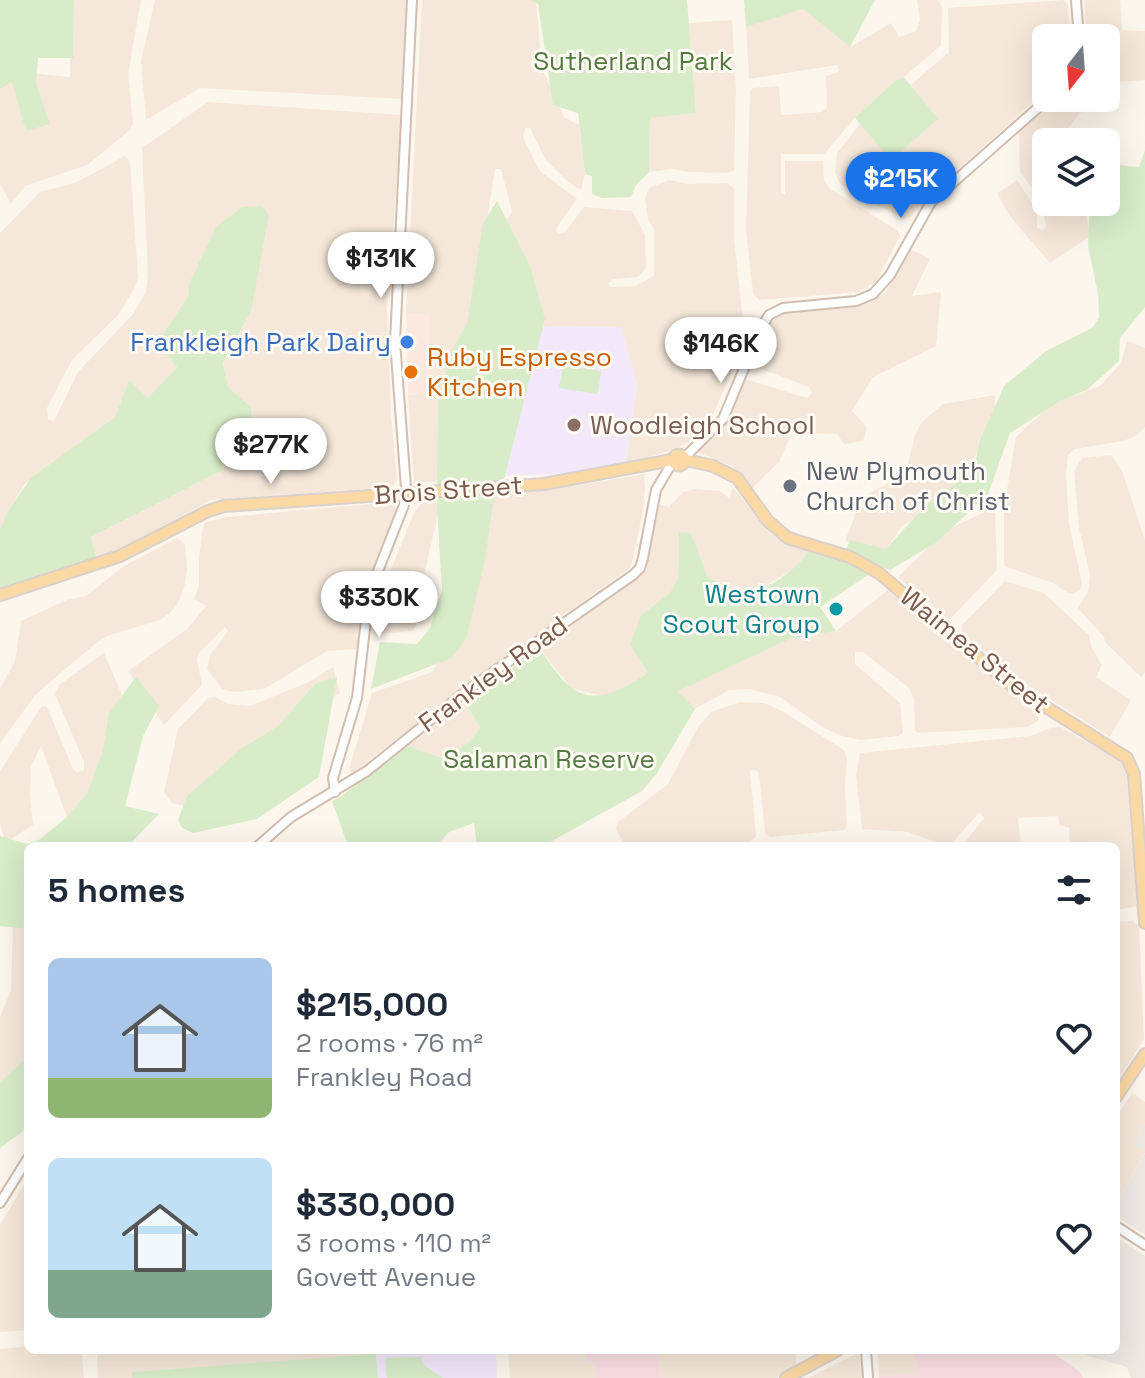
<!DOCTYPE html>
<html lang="en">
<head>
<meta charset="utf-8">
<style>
	:root { --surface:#fff; --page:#f2f2f3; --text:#1f2937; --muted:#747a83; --accent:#1a73e8 }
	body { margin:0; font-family:"Space Grotesk",sans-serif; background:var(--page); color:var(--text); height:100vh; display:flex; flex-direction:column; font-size:30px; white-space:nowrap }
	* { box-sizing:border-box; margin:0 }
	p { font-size:26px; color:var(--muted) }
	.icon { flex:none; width:44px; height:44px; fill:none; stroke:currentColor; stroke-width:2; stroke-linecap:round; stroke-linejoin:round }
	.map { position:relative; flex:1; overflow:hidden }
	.sheet { position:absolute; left:24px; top:842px; width:1096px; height:512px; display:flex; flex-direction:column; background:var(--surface); border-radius:12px; box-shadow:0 8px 32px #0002 }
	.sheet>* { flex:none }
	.needle { width:52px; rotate:197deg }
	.controls { position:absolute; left:1032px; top:24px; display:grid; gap:16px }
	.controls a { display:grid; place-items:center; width:88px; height:88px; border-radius:12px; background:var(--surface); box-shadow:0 8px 32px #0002; font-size:40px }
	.price { position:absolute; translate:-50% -68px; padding:0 18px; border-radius:28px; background:#fff; color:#222; font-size:26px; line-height:52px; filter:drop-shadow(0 2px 4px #0008) }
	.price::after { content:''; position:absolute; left:50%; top:48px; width:24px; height:18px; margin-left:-12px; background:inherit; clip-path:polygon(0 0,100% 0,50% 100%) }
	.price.on { background:var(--accent); color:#fff }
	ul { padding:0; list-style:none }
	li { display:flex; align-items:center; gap:24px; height:200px; padding:0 24px }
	li span { display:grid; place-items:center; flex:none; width:224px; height:160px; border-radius:12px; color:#555 }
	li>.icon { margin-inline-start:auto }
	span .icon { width:96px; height:96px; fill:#fffc; stroke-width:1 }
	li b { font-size:34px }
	h2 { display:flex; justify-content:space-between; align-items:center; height:96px; padding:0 24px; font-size:34px }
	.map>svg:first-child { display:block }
</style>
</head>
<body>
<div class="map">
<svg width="1145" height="1378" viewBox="0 0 1145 1378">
	<rect width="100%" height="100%" fill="#fdf6ec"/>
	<g fill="#f5e8da">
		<polygon points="72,0 141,0 128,74 133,123 130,130 87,165 25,186 11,204 0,184 0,80 20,72 70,77"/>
		<polygon points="155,0 408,0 403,99 200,88 146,120 141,61"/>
		<polygon points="422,0 536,0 542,69 564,117 579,125 585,174 581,190 569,183 545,159 530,128 525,128 523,138 540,171 577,199 559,224 556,230 559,234 565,232 584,207 632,211 645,235 646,268 638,277 613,279 608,284 610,287 635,286 654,276 654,230 648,219 645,199 649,188 669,180 688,184 728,183 734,189 734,237 745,340 713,415 689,441 677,448 625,465 637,385 621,328 542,326 501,227 512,212 501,169 495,169 472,317 500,477 414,483 408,395 432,393 428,315 406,314"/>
		<polygon points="917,0 938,0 942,7 941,45 904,77 896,80 855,118 824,154 781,154 781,194 785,194 785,161 823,161 824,180 829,188 898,231 900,236 877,280 859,292 759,300 753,293 746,231 750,92 753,88 779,86 781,115 822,112 827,107 826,76 838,72 839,69 837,65 749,79 746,26 803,9 850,47 891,23 899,37 916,31 920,20"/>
		<polygon points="1064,0 1068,5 1070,38 1046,38 1046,91 922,201 911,217 903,219 840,184 835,172 837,153 860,124 891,159 937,119 911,85 949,52 948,8"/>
		<polygon points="1084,0 1120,0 1122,30 1145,31 1145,80 1106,83 1106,38 1086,38"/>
		<polygon points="732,20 736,88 734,171 726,173 690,172 672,169 649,172 650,117 696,113 689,23"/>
		<polygon points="1059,98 1081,98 1082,111 1067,129 1068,142 1046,142 1046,202 1083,202 1091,236 1050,263 1009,215 997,193 1017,180 1037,210 1037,228 1044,230 1046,226 1042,202 1020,172 1019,131"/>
		<polygon points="208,102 402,115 387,308 391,414 397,480 392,487 211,500 138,540 96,558 91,537 223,470 220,445 251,407 228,387 223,363 251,311 189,284 188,296 157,344 177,367 148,399 129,380 115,417 25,484 8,511 0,529 0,233 40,192 77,182 125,156 130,161 138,277 135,287 118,315 72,360 47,408 48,419 54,421 78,372 134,313 146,291 148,275 142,148"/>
		<polygon points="910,249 930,259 912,296 941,292 936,346 873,377 852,411 867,427 863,441 844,444 837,434 792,433 779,462 752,488 732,466 699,453 699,449 725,425 745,379 807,398 812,393 809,387 754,366 753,361 761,335 770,318 783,310 869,304 886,292"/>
		<polygon points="1127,341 1145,348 1145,427 1136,436 1123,441 1075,449 1068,455 1066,473 1069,523 1082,584 1081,589 1073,594 1068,593 1053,583 1004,566 1004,508 1016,437 1050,405 1100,386 1121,363"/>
		<polygon points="995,395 995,420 980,438 973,468 950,495 901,527 884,553 845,541 862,498 898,477 908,463 915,435 921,423 943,404"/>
		<polygon points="1111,455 1122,471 1145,540 1145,672 1141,677 1105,642 1104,637 1078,608 1088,592 1090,575 1079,528 1074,471 1082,458"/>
		<polygon points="644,474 645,487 642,516 631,567 462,688 351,774 349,769 372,693 432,672 443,652 495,496 575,486"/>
		<polygon points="733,487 770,534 809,551 801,565 756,591 736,588 708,578 691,534 679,532 678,577 670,593 641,615 649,673 616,692 602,696 571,688 539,648 646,570 657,504 669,507 683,492 694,489 720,491 729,498"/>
		<polygon points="442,497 424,575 433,587 423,612 413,631 377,634 378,601 414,513 424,500"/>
		<polygon points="392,502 396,510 366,597 362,646 358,649 327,651 264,689 234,692 222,689 207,669 210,655 228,631 225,627 199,653 197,660 202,685 164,725 128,671 187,629 206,606 194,599 199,586 199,558 203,527 206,522 228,517"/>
		<polygon points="995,507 997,570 950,619 944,616 898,577 945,531"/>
		<polygon points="177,538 185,544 187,570 185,584 178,603 170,613 160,620 107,636 95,644 36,694 0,743 0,688 15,662 21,621 67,600 86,596 124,566"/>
		<polygon points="1005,581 1044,593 1089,635 1091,646 1102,665 1096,677 1131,700 1110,737 1029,686 962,633 962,625"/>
		<polygon points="888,590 1038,714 1038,721 1027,727 918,733 915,730 914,699 909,688 863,652 855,652 855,664 900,703 903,732 899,736 861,740 842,736 824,728 780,697 750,689 729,690 695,709 677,691 790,639 836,631"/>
		<polygon points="104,653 125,702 108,766 69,823 41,746 31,767 30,793 33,825 5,843 0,822 0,771 42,706 47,707 73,769 77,772 84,770 84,762 55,694 59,685"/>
		<polygon points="333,667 340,693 309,712 197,809 172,803 164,792 178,729 208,698 215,697 228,704 250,706 309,682"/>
		<polygon points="740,702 764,703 782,711 844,750 847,760 845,788 847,825 844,830 770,837 765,833 759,773 755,770 750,771 756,837 744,846 625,846 616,829 618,822 668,784 698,727 711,712"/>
		<polygon points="465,703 480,727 470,741 445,759 407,746"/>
		<polygon points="1053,727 1060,727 1119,759 1127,768 1137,906 1116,910 1116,846 1070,846 1069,828 1059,825 1058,816 1018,818 1021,846 962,846 984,818 980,812 951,844 944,845 908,832 862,829 856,775 860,753 1030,736"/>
		<polygon points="1133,921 1139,926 1144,1039 1116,1083 1116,922"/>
		<polygon points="13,922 28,929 28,1071 0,1098 0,1017 11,990"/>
		<polygon points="1132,1093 1145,1102 1145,1124 1132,1143 1145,1152 1116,1205 1116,1117"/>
		<polygon points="28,1178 28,1330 0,1332 0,1225"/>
		<polygon points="28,1346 28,1350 81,1350 84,1378 0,1378 0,1349"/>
		<polygon points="97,1350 401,1350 401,1353 132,1372 132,1378 98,1378"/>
		<polygon points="508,1350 585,1350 587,1362 594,1363 596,1378 510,1378"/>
		<polygon points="657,1350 795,1350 797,1367 777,1378 661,1378"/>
		<polygon points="878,1350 912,1350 919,1374 879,1376"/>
		<polygon points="856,1354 860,1356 861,1378 808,1378"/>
	</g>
	<polygon fill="#fde8e0" points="406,314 429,315 432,393 408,395"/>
	<g fill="#efe9e4">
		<polygon points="1145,1124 1145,1235 1116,1216 1116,1205 1145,1153 1132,1143"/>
		<polygon points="1116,1237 1145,1256 1145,1378 1131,1378 1127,1367 1085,1355 1081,1350 1116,1350"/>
	</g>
	<g fill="#f3e8fa">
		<polygon points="542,326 621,327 637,385 625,465 575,473 505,476"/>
		<polygon points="401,1350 496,1350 497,1378 378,1378 376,1354 400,1353"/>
	</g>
	<g fill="#fbdfe3">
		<polygon points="585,1350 657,1350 661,1378 596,1378 594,1363 587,1362"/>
		<polygon points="912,1350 1049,1350 1080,1372 1083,1378 879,1378 879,1376 919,1374"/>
	</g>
	<g fill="#d8ecc9">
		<polygon points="0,0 74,0 73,58 38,58 36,84 50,124 26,131 12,82 0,89"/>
		<polygon points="530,0 687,0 696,113 650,118 649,172 636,185 631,197 602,198 592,194 592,176 585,174 578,113 553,105 538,4"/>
		<polygon points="744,0 875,0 850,47 803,9 746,27"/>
		<polygon points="904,77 938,119 891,160 855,118 896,80"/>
		<polygon points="1145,150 1145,307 1120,338 1119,361 1087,390 1060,401 1010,433 988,494 937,542 890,570 845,551 850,540 886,549 927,504 974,471 979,442 1004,386 1046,351 1092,328 1099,318 1098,294 1088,246 1090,202 1106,202 1106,164 1139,167"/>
		<polygon points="497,201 530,266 545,319 505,476 493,504 485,560 466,639 452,658 371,689 380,642 417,644 430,628 442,590 437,507 438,401 452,350 467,324 483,223"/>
		<polygon points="262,206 269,215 251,311 223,363 228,387 251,407 252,432 220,445 223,470 91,537 96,558 0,590 0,529 8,511 31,478 115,417 129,380 148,398 177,367 157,344 188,296 189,284 216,227 242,207"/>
		<polygon points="563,365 601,371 598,394 559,388"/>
		<path d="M 679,532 L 691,533 L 708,578 C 722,583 736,590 752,591 C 768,591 801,565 809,551 L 848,564 L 868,575 L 820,607 L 836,631 L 790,639 L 678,691 L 695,709 L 657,773 L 642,791 L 543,846 L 477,846 L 474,823 L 449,832 L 437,845 L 348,846 L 332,801 L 340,797 L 407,746 L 445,759 L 470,741 L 480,727 L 465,703 L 539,648 C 549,661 559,679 572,688 C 597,707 627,686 648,673 L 630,645 L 641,615 L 670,593 L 678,577 Z"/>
		<polygon points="136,677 159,706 143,736 125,806 159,814 130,844 132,846 28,846 28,929 0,926 0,836 27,844 39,840 67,817 88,792 103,750 109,713"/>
		<polygon points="337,677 319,777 257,819 193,833 182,828 178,820 187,796 241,749 278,726 315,684"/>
		<polygon points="28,1056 28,1123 23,1131 0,1148 0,1083"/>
		<polygon points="376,1354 378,1378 132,1378 132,1372"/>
		<polygon points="420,1357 424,1365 443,1378 387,1378 385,1358"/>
	</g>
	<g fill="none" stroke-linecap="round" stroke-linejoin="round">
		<defs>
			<g id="minor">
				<polyline points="1076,0 1079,38"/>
				<polyline points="685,457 723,419 760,330 769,315 783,308 856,301 873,294 890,275 931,202 1049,98"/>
				<polyline points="335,792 333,778 357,698 369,594 404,505 406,488 395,341 412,0"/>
				<polyline points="258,846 291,817 367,771 465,692 633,575 640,568 643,558 656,490 672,463"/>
				<polyline points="0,1203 28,1158"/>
				<polyline points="1116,1226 1145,1245"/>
				<polyline points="866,1350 868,1378"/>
			</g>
			<g id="major">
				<circle cx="679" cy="460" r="5.5"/>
				<polyline points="686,460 713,466 737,478 768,521 788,538 850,557 879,573 1011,685 1127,758 1134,774 1145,923"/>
				<polyline points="0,595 120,556 208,511 224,506 544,484 672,460"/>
				<polyline points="1116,1097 1145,1054"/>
				<polyline points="786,1378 838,1350"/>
			</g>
		</defs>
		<use href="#minor" stroke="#d1beb0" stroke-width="12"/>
		<use href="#major" stroke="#dad1cd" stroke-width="14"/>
		<use href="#minor" stroke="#fff" stroke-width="8"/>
		<use href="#major" stroke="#fbd9a5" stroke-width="10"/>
	</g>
	<circle fill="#3f7fe0" stroke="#fffaf3" stroke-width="3" cx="407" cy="342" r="8"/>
	<circle fill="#e8710a" stroke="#fffaf3" stroke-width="3" cx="411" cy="372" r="8"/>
	<circle fill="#8d6e63" stroke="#fffaf3" stroke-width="3" cx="574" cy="425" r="8"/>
	<circle fill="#6b7280" stroke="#fffaf3" stroke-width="3" cx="790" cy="486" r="8"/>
	<circle fill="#0f9aa8" stroke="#fffaf3" stroke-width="3" cx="836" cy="609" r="8"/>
	<g text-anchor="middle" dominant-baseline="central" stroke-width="6" stroke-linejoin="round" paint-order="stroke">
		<g font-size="26" fill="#537a41" stroke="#fffaf3">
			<text x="633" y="61">Sutherland Park</text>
			<text x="549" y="759">Salaman Reserve</text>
		</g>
		<g font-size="26" fill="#366cbe" stroke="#fffaf3" text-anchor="end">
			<text x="391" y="342">Frankleigh Park Dairy</text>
		</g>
		<g font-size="26" fill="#c56008" stroke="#fffaf3" text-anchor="start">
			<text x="427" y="357">Ruby Espresso<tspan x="427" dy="30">Kitchen</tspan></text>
		</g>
		<g font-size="26" fill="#785e54" stroke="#fffaf3" text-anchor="start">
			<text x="590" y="425">Woodleigh School</text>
		</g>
		<g font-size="26" fill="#5b616d" stroke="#fffaf3" text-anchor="start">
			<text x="806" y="471">New Plymouth<tspan x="806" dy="30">Church of Christ</tspan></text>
		</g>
		<g font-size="26" fill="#7a5c4d" stroke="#fffaf3">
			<text transform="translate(448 490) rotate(-4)">Brois Street</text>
			<text transform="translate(975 650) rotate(39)">Waimea Street</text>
			<text transform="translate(493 674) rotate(-36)">Frankley Road</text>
		</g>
		<g font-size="26" fill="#0d838f" stroke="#fffaf3" text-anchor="end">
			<text x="820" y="594">Westown<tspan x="820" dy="30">Scout Group</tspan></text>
		</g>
	</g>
</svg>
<div class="controls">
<a><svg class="needle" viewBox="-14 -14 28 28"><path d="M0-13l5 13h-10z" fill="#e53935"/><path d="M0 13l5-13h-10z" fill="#747a83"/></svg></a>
<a><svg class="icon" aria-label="layers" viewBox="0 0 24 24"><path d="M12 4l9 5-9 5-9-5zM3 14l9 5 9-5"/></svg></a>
</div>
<b class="price on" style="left:901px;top:220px">$215K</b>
<b class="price" style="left:381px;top:300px">$131K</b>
<b class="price" style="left:721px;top:385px">$146K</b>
<b class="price" style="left:271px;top:486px">$277K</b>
<b class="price" style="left:379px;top:639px">$330K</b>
<section class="sheet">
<h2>5 homes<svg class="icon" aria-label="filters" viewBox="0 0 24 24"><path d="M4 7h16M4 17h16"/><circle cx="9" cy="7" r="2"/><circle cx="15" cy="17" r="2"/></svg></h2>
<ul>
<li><span style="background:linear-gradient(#a9c7e8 75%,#8fb573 0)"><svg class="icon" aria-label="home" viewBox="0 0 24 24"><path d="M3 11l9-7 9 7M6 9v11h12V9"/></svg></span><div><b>$215,000</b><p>2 rooms · 76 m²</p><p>Frankley Road</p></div><svg class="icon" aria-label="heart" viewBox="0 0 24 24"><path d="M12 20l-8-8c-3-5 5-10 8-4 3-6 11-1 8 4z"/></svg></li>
<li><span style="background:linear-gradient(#bfe0f5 70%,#7fa58c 0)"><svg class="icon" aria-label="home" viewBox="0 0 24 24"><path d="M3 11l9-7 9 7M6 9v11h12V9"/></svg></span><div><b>$330,000</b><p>3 rooms · 110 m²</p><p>Govett Avenue</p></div><svg class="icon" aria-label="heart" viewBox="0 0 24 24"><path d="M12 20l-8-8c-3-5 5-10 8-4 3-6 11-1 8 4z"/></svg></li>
</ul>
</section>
</div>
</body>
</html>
